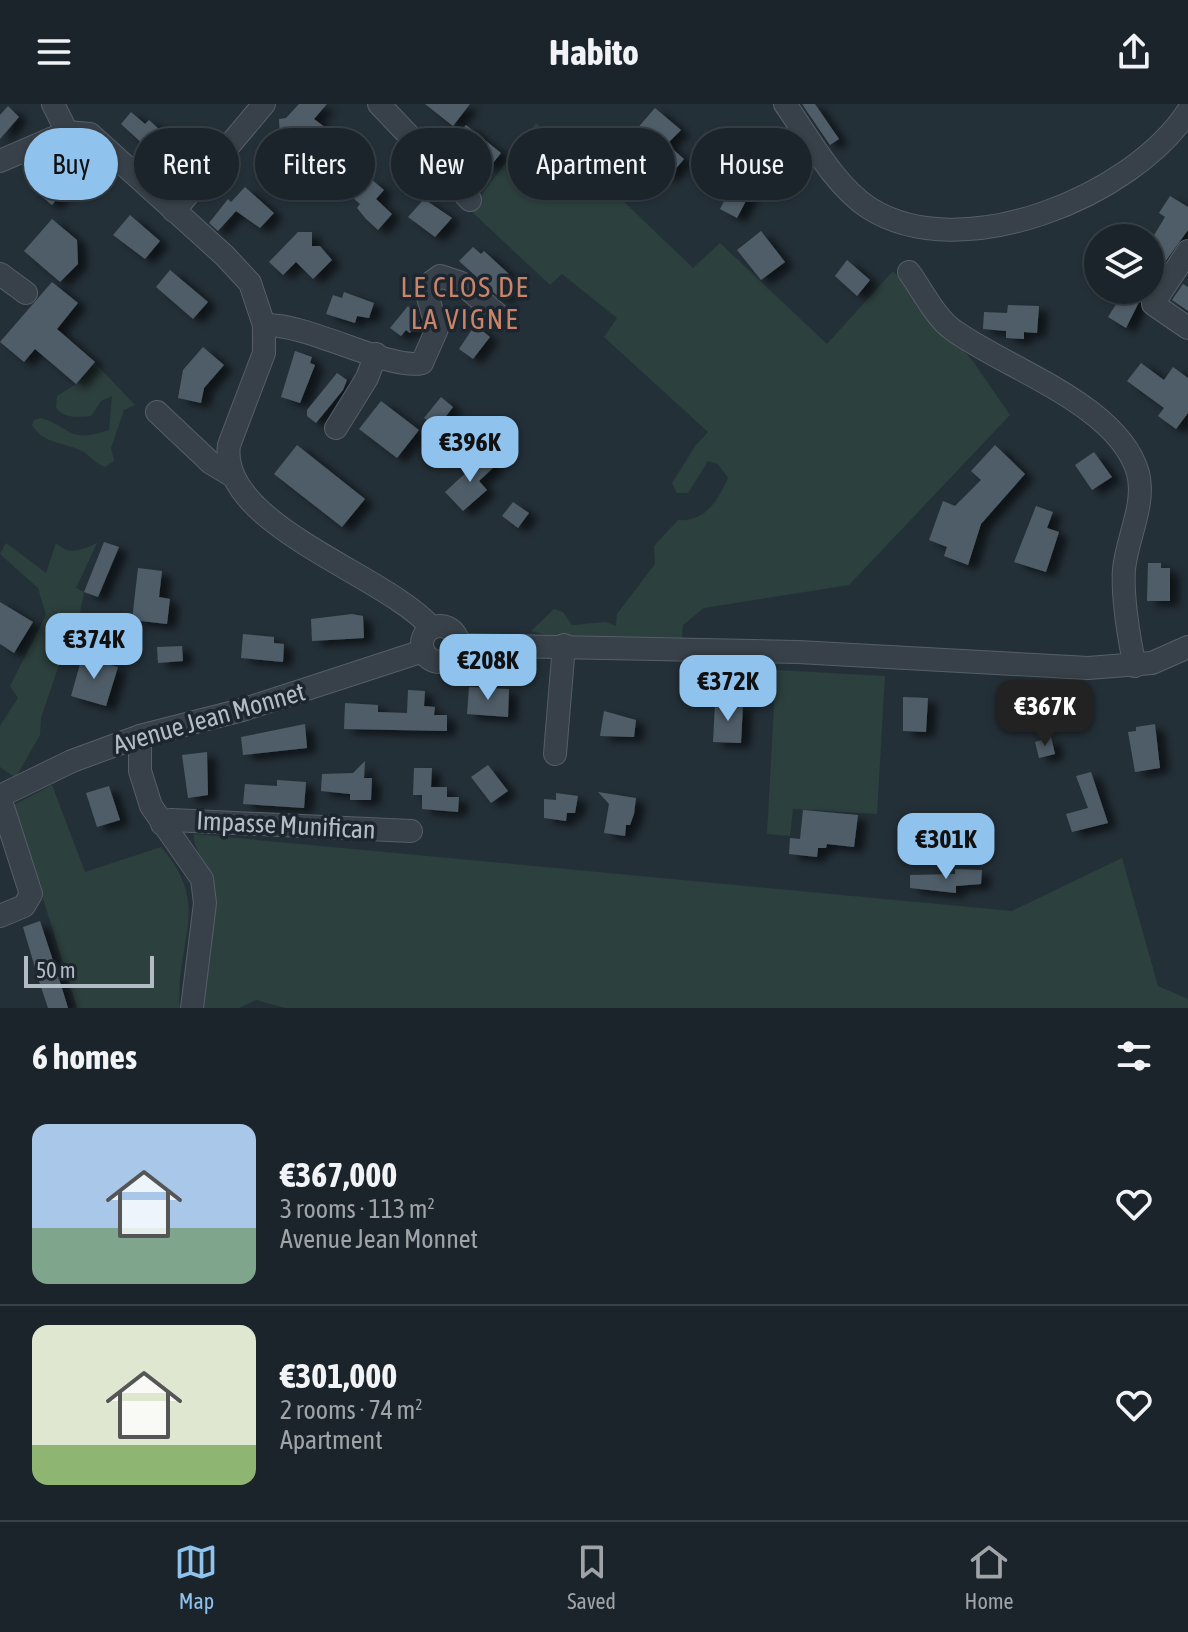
<!DOCTYPE html>
<html lang="en">
<head>
<meta charset="utf-8">
<style>
	:root { --surface:#1b242a; --page:#242c32; --text:#f1f3f6; --muted:#a0a4a8; --line:#394147; --accent:#8fc2ed }
	body { margin:0; font-family:"Asap Condensed",sans-serif; background:var(--page); color:var(--text); height:100vh; display:flex; flex-direction:column; font-size:30px; white-space:nowrap }
	* { box-sizing:border-box; margin:0 }
	p { font-size:26px; color:var(--muted) }
	.icon { flex:none; width:44px; height:44px; fill:none; stroke:currentColor; stroke-width:2; stroke-linecap:round; stroke-linejoin:round }
	.map { position:relative; height:904px; overflow:hidden }
	.panel { display:flex; flex-direction:column; background:var(--surface); flex:1 }
	.panel>* { flex:none }
	.guide { position:absolute; left:24px; top:24px; width:1140px; height:72px; display:flex; gap:16px }
	.fabs { position:absolute; left:1084px; top:120px; display:grid; gap:16px }
	.fabs a { display:grid; place-items:center; width:80px; height:80px; border-radius:50%; background:var(--surface); box-shadow:0 2px 6px #0004,0 0 0 2px var(--line); font-size:40px }
	.scale { position:absolute; left:24px; bottom:20px; width:130px; box-sizing:border-box; padding-left:8px; border:4px solid #b3bcc5; border-top:0; font-size:22px; line-height:28px; white-space:nowrap; color:#b3bcc5; -webkit-text-stroke:6px #1d262e; paint-order:stroke }
	.price { position:absolute; translate:-50% -68px; padding:0 18px; border-radius:16px; background:var(--accent); color:#111; font-size:26px; line-height:52px; filter:drop-shadow(0 2px 4px #0008) }
	.price::after { content:''; position:absolute; left:50%; top:48px; width:24px; height:18px; margin-left:-12px; background:inherit; clip-path:polygon(0 0,100% 0,50% 100%) }
	.price.on { background:#222; color:#fff }
	ul { padding:0; list-style:none }
	li { display:flex; align-items:center; gap:24px; height:200px; padding:0 32px }
	li+li { border-top:2px solid var(--line) }
	li span { display:grid; place-items:center; flex:none; width:224px; height:160px; border-radius:16px; color:#555 }
	li>.icon { margin-inline-start:auto }
	span .icon { width:96px; height:96px; fill:#fffc; stroke-width:1 }
	li b { font-size:34px }
	h2 { display:flex; justify-content:space-between; align-items:center; height:96px; padding:0 32px; font-size:34px }
	.tag { padding:0 28px; border-radius:36px; background:var(--surface); box-shadow:0 2px 6px #0004,0 0 0 2px var(--line); font-size:28px; line-height:72px }
	.tag.on { background:var(--accent); color:#111 }
	header { display:flex; justify-content:space-between; align-items:center; height:104px; padding:0 32px; background:var(--surface); font-size:36px; font-weight:700 }
	.tabs { display:flex; justify-content:space-around; align-items:center; height:112px; border-top:2px solid var(--line); background:var(--surface); font-size:22px; color:var(--muted) }
	.tabs a { display:grid; justify-items:center; gap:4px }
	.tabs .on { color:var(--accent) }
	.map>svg:first-child { display:block }
</style>
</head>
<body>
<header><svg class="icon" aria-label="menu" viewBox="0 0 24 24"><path d="M4 6h16M4 12h16M4 18h16"/></svg>Habito<svg class="icon" aria-label="share" viewBox="0 0 24 24"><path d="M12 15V3M7 8l5-5 5 5M5 13v7h14v-7"/></svg></header>
<div class="map">
<svg width="1188" height="904" viewBox="0 0 1188 904">
	<defs>
		<filter id="shadow"><feDropShadow dx="9" dy="5" stdDeviation="4" flood-color="#0009"/></filter>
	</defs>
	<rect width="100%" height="100%" fill="#243038"/>
	<g fill="#2c403d">
		<path d="M 536,19 L 574,50 L 693,164 L 720,139 L 827,240 L 893,167 L 972,256 L 1010,311 L 849,481 L 704,504 L 683,521 L 682,535 L 547,531 L 531,527 L 554,505 L 563,508 L 572,521 L 606,518 L 616,522 L 617,510 L 655,460 L 654,442 L 678,416 C 706,418 718,396 728,374 L 718,360 L 708,357 L 688,389 L 677,389 L 672,379 L 696,341 L 708,328 L 604,233 L 617,214 L 562,170 L 550,181 L 470,106 Z"/>
		<path d="M 95,259 L 135,301 L 124,306 L 111,344 L 114,357 L 105,363 C 94,359 92,353 84,348 C 66,338 44,341 32,321 L 34,316 L 41,314 C 73,324 68,340 109,326 L 112,292 L 101,297 L 91,312 C 78,313 65,315 56,304 L 57,292 L 76,280 Z"/>
		<path d="M 6,439 L 46,469 L 56,439 C 70,452 81,446 97,439 L 76,484 L 84,488 L 78,520 L 71,525 L 41,614 L 40,631 L 17,671 L 13,672 L 0,663 L 0,622 L 18,594 L 10,582 L 46,511 L 38,484 L 0,450 Z"/>
		<polygon points="776,566 885,572 877,710 793,705 790,732 767,730"/>
		<path d="M 52,681 L 85,768 L 161,743 C 213,803 175,836 180,904 L 77,904 L 14,701 Z"/>
		<path d="M 194,730 L 1012,807 L 1122,754 L 1158,882 L 1188,895 L 1188,904 L 285,904 L 256,896 L 239,904 L 203,904 C 206,866 214,827 214,789 C 213,768 192,746 194,730 Z"/>
	</g>
	<g fill="#505d67" filter="url(#shadow)">
		<polygon points="299,0 327,0 314,15 350,42 330,64 340,73 328,86 318,77 324,70 311,59 321,48 298,28 292,35 280,36 279,15 286,14"/>
		<polygon points="425,0 470,0 453,22"/>
		<polygon points="802,0 815,0 839,35 830,41"/>
		<polygon points="8,2 19,13 0,35 0,11"/>
		<polygon points="655,4 681,26 667,40 684,55 668,74 628,41 638,29 635,27"/>
		<polygon points="131,8 145,20 149,16 171,36 178,29 191,41 168,63 121,20"/>
		<polygon points="466,21 501,49 489,64 455,34"/>
		<polygon points="63,58 77,70 52,101 30,83 42,68 49,75"/>
		<polygon points="371,75 384,86 376,95 392,110 378,126 366,115 357,104 360,100 353,94"/>
		<polygon points="732,82 749,91 737,114 720,105"/>
		<polygon points="245,83 274,109 260,124 236,107 218,127 209,119 228,95 231,98"/>
		<polygon points="1170,92 1188,103 1188,126 1150,179 1150,138 1165,113 1159,109"/>
		<polygon points="424,95 452,114 435,133 408,113"/>
		<polygon points="130,111 160,137 145,155 113,131"/>
		<polygon points="52,115 77,136 78,160 60,178 24,147"/>
		<polygon points="761,127 785,158 761,176 737,146"/>
		<polygon points="298,128 312,128 312,142 320,142 332,156 313,175 296,158 283,171 269,158"/>
		<polygon points="473,143 481,150 484,147 509,170 506,173 514,181 501,195 459,157"/>
		<polygon points="847,156 870,176 857,192 835,172"/>
		<polygon points="170,166 208,198 193,215 156,183"/>
		<polygon points="52,178 78,199 57,225 95,258 76,280 35,245 24,258 0,238"/>
		<polygon points="1183,180 1188,183 1188,207 1172,196"/>
		<polygon points="1125,186 1145,186 1126,224 1108,213"/>
		<polygon points="344,188 374,199 369,214 357,212 355,219 326,210 333,191 342,194"/>
		<polygon points="1008,201 1039,202 1037,229 1024,228 1024,235 1006,234 1006,227 983,225 984,208 1007,209"/>
		<polygon points="408,202 420,217 410,229 406,226 401,232 390,224"/>
		<polygon points="475,221 490,233 473,255 459,245"/>
		<polygon points="203,243 224,261 204,284 201,299 178,294 183,266"/>
		<polygon points="295,247 312,253 310,259 315,261 300,299 281,293"/>
		<polygon points="1141,259 1164,276 1173,263 1188,274 1188,309 1176,325 1158,312 1164,304 1127,277"/>
		<polygon points="337,269 347,276 343,286 316,319 307,312 307,306"/>
		<polygon points="441,293 453,303 437,324 424,314"/>
		<polygon points="381,297 419,326 397,354 359,325"/>
		<polygon points="297,341 365,395 342,423 274,370"/>
		<polygon points="995,341 1025,370 981,420 968,461 944,452 947,443 929,436 943,397 955,402 981,376 971,367"/>
		<polygon points="1094,348 1112,373 1092,386 1075,361"/>
		<polygon points="485,351 495,362 479,377 487,386 463,407 445,388"/>
		<polygon points="513,398 529,409 518,424 502,412"/>
		<polygon points="1036,402 1053,408 1047,424 1059,428 1046,468 1014,458"/>
		<polygon points="104,438 119,443 98,493 84,488"/>
		<polygon points="1148,459 1161,459 1161,464 1170,464 1170,497 1147,497"/>
		<polygon points="138,464 162,467 159,493 170,495 167,520 132,516"/>
		<polygon points="0,498 33,518 14,549 0,540"/>
		<polygon points="352,510 363,512 364,534 312,537 311,515"/>
		<polygon points="243,530 274,533 274,539 284,540 283,558 241,554"/>
		<polygon points="182,542 183,557 158,559 157,543"/>
		<polygon points="82,553 118,563 106,602 71,592"/>
		<polygon points="469,583 509,585 508,613 467,610"/>
		<polygon points="408,586 425,587 424,602 435,603 434,611 447,611 447,627 344,625 345,599 378,601 378,608 407,609"/>
		<polygon points="903,593 928,594 926,628 903,627"/>
		<polygon points="715,599 743,600 741,639 713,638"/>
		<polygon points="604,607 636,616 634,633 600,632"/>
		<polygon points="305,620 307,644 243,651 241,633"/>
		<polygon points="1155,620 1160,664 1135,668 1128,628 1136,627 1136,623"/>
		<polygon points="1051,633 1055,650 1039,654 1035,638"/>
		<polygon points="207,648 208,691 188,694 182,651"/>
		<polygon points="365,657 364,674 372,674 371,696 350,696 350,690 321,687 322,670 353,669"/>
		<polygon points="488,661 508,687 491,699 471,673"/>
		<polygon points="414,664 432,664 431,683 447,683 447,693 459,693 458,708 422,705 422,691 413,691"/>
		<polygon points="1091,668 1108,719 1072,728 1066,710 1088,704 1076,672"/>
		<polygon points="277,676 306,678 304,704 243,700 245,680 277,682"/>
		<polygon points="109,682 120,716 97,723 86,689"/>
		<polygon points="598,688 636,694 634,710 630,721 626,721 625,732 604,729 609,700"/>
		<polygon points="556,689 578,692 575,709 567,709 566,717 544,714 544,695 556,696"/>
		<polygon points="803,706 858,711 854,743 827,740 826,744 818,744 817,753 789,750 790,734 800,735"/>
		<polygon points="955,765 982,766 981,780 956,782 956,789 910,784 910,771 955,770"/>
		<polygon points="40,817 61,881 68,904 48,904 38,874 23,823"/>
	</g>
	<g fill="none" stroke-linecap="round" stroke-linejoin="round">
		<defs>
			<g id="minor">
				<polyline points="53,0 67,28"/>
				<polyline points="379,0 470,96"/>
				<path d="M 785,0 C 809,34 834,81 869,104 C 962,163 1133,92 1188,7"/>
				<path d="M 0,57 L 67,28 L 90,30 L 225,152 L 250,179 L 264,221 L 264,249 L 229,341 C 218,421 385,470 431,523"/>
				<polyline points="174,107 264,0"/>
				<polyline points="1188,147 1153,200 1188,224"/>
				<path d="M 909,168 C 922,186 935,213 953,226 C 1007,265 1118,300 1138,369 C 1146,400 1127,434 1124,465 C 1122,491 1129,536 1135,562"/>
				<polyline points="0,170 26,189"/>
				<path d="M 264,221 C 308,219 390,267 422,259 L 437,225 L 425,183 L 440,172 L 461,179 L 503,215"/>
				<polyline points="157,308 211,359 231,371"/>
				<polyline points="336,324 367,274 376,250"/>
				<circle cx="440" cy="540" r="18"/>
				<polyline points="458,541 798,548 1088,564 1152,559 1188,543"/>
				<polyline points="140,632 140,667 151,702 202,775 205,799 192,904"/>
				<polyline points="555,650 564,541"/>
				<polyline points="0,692 72,657 140,632 242,606 423,547"/>
				<polyline points="0,694 31,790 24,802 0,812"/>
				<polyline points="162,720 171,716 411,727"/>
			</g>
		</defs>
		<use href="#minor" stroke="#565f67" stroke-width="24"/>
		<use href="#minor" stroke="#384149" stroke-width="22"/>
	</g>
	<g text-anchor="middle" dominant-baseline="central" stroke-width="7" stroke-linejoin="round" paint-order="stroke">
		<g font-size="26" fill="#b3bcc5" stroke="#1d262e">
			<text transform="translate(209 614) rotate(-16)">Avenue Jean Monnet</text>
			<text transform="translate(286 721) rotate(3)">Impasse Munifican</text>
		</g>
		<g font-size="28" letter-spacing="2" fill="#c98569" stroke="#1d262e">
			<text x="465" y="183">LE CLOS DE<tspan x="465" dy="32">LA VIGNE</tspan></text>
		</g>
	</g>
</svg>
<div class="fabs">
<a><svg class="icon" aria-label="layers" viewBox="0 0 24 24"><path d="M12 4l9 5-9 5-9-5zM3 14l9 5 9-5"/></svg></a>
</div>
<div class="scale">50 m</div>
<b class="price" style="left:470px;top:380px">€396K</b>
<b class="price" style="left:94px;top:577px">€374K</b>
<b class="price" style="left:488px;top:598px">€208K</b>
<b class="price" style="left:728px;top:619px">€372K</b>
<b class="price on" style="left:1045px;top:644px">€367K</b>
<b class="price" style="left:946px;top:777px">€301K</b>
<div class="guide">
<a class="tag on">Buy</a>
<a class="tag">Rent</a>
<a class="tag">Filters</a>
<a class="tag">New</a>
<a class="tag">Apartment</a>
<a class="tag">House</a>
</div>
</div>
<section class="panel">
<h2>6 homes<svg class="icon" aria-label="filters" viewBox="0 0 24 24"><path d="M4 7h16M4 17h16"/><circle cx="9" cy="7" r="2"/><circle cx="15" cy="17" r="2"/></svg></h2>
<ul>
<li><span style="background:linear-gradient(#a9c7e8 65%,#7fa58c 0)"><svg class="icon" aria-label="home" viewBox="0 0 24 24"><path d="M3 11l9-7 9 7M6 9v11h12V9"/></svg></span><div><b>€367,000</b><p>3 rooms · 113 m²</p><p>Avenue Jean Monnet</p></div><svg class="icon" aria-label="heart" viewBox="0 0 24 24"><path d="M12 20l-8-8c-3-5 5-10 8-4 3-6 11-1 8 4z"/></svg></li>
<li><span style="background:linear-gradient(#dfe7d0 75%,#8fb573 0)"><svg class="icon" aria-label="home" viewBox="0 0 24 24"><path d="M3 11l9-7 9 7M6 9v11h12V9"/></svg></span><div><b>€301,000</b><p>2 rooms · 74 m²</p><p>Apartment</p></div><svg class="icon" aria-label="heart" viewBox="0 0 24 24"><path d="M12 20l-8-8c-3-5 5-10 8-4 3-6 11-1 8 4z"/></svg></li>
</ul>
</section>
<nav class="tabs">
<a class="on"><svg class="icon" aria-label="map" viewBox="0 0 24 24"><path d="M3 6l6-2 6 2 6-2v14l-6 2-6-2-6 2zM9 4v14M15 6v14"/></svg>Map</a>
<a><svg class="icon" aria-label="saved" viewBox="0 0 24 24"><path d="M7 4h10v16l-5-4-5 4z"/></svg>Saved</a>
<a><svg class="icon" aria-label="home" viewBox="0 0 24 24"><path d="M3 11l9-7 9 7M6 9v11h12V9"/></svg>Home</a>
</nav>
</body>
</html>
